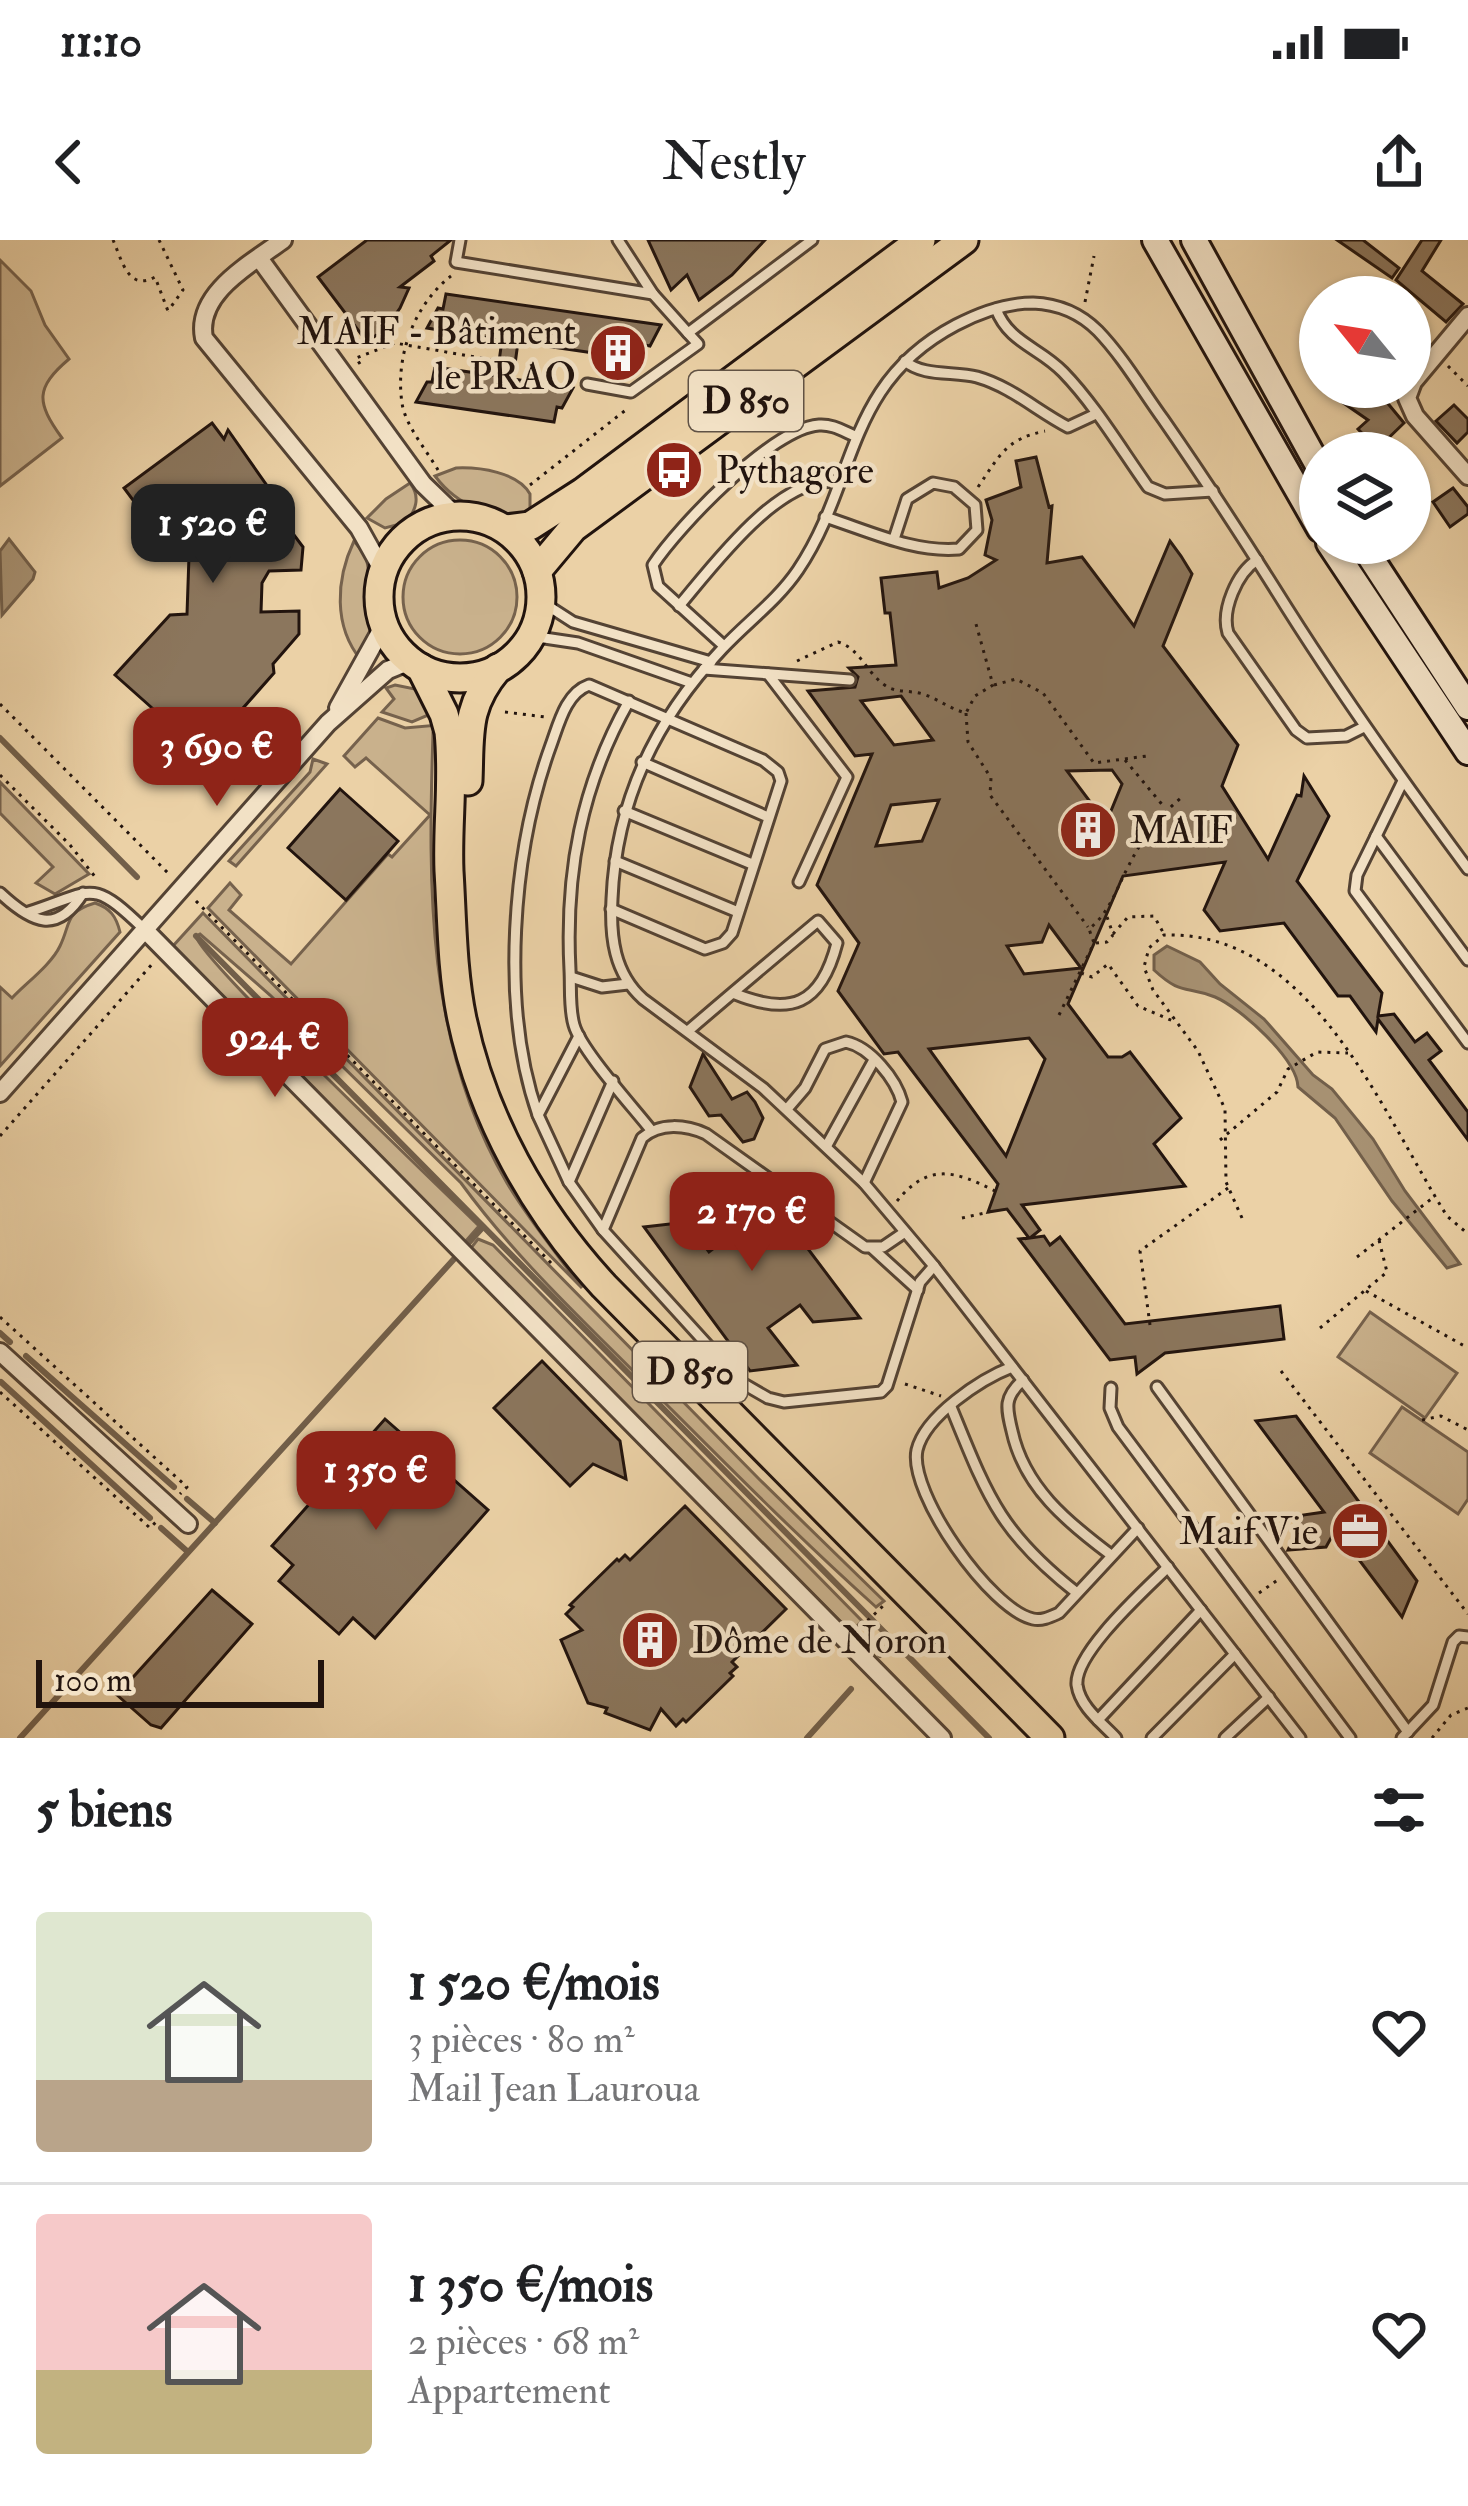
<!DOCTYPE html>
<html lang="fr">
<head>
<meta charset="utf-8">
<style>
	:root { --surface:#fff; --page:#f6f6f6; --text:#202124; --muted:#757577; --line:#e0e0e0; --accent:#8f2418 }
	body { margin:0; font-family:"IM FELL Double Pica",serif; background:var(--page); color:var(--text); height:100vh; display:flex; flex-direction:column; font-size:45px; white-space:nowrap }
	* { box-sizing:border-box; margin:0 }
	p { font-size:39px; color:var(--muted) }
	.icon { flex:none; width:66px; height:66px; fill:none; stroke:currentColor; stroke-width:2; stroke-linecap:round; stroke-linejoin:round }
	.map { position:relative; height:1498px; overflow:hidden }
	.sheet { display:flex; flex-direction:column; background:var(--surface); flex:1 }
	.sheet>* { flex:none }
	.needle { width:78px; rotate:300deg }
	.tools { position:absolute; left:1299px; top:36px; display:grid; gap:24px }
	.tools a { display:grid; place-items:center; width:132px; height:132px; border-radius:50%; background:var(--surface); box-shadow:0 3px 9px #0004; font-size:60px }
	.scale { position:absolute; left:36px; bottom:30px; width:288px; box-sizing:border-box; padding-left:12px; border:6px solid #22140e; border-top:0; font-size:33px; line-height:42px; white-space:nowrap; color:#22140e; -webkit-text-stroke:9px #f2e1c5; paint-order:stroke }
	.price { position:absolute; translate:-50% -102px; padding:0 27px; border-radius:24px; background:var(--accent); color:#fff; font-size:39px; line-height:78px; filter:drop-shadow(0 3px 6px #0008) }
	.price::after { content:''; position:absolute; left:50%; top:72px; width:36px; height:27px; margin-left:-18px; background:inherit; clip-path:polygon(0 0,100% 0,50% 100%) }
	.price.selected { background:#222; color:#fff }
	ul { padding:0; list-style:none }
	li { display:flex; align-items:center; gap:36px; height:300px; padding:0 36px }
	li+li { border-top:3px solid var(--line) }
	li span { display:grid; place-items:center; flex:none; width:336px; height:240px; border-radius:12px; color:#555 }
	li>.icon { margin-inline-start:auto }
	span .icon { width:144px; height:144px; fill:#fffc; stroke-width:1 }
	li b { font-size:51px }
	h2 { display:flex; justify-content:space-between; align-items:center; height:144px; padding:0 36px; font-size:51px }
	.status { display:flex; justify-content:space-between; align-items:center; height:84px; padding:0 60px; background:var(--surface); direction:ltr }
	.status svg { height:33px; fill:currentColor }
	header { display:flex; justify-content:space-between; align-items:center; height:156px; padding:0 36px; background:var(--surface); font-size:54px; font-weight:600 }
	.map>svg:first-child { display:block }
</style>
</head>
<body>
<div class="status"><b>11:10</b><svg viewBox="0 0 49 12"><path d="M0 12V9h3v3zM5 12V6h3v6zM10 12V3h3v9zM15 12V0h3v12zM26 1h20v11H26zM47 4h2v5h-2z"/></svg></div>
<header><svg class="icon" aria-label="back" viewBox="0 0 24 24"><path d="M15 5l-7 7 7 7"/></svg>Nestly<svg class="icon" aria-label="share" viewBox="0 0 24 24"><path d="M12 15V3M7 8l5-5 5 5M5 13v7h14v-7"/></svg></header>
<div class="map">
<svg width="1468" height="1498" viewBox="0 0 1468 1498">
	<rect width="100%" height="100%" fill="#ebd1a6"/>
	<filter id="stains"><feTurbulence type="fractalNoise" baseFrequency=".00167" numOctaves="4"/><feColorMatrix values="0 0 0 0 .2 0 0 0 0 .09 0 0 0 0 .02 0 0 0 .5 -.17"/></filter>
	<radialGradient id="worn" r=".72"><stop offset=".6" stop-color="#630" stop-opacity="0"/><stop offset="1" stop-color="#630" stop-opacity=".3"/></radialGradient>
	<g fill="#c9b18c" stroke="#76624d" stroke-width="3">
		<path d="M 0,20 L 31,51 L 45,85 L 69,119 C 35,148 36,162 62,198 L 0,246 Z"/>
		<path d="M 456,228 C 479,227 518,232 530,254 L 530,274 C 491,278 459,268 435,236 Z"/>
		<path d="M 410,243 C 421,257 416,272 404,283 L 385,288 L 367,278 L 386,259 Z"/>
		<circle cx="460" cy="357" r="57"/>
		<path d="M 354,301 L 366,316 L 369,333 L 367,366 L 372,388 L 361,420 C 333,386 336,339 354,301 Z"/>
		<polygon points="395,445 420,450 433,473 412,482 382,472 394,459 386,448"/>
		<path d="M 378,478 L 405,488 L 438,485 L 439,491 L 433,493 C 428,647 426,804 507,943 C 528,979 557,1014 582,1048 L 208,668 L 230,643 L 241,655 L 229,670 L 291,724 L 388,614 L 392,617 L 430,575 L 366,518 L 355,527 L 344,516 Z"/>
		<polygon points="313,519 327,524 236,626 229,621 310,532"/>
		<polygon points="0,542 89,634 55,654 36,643 53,627 0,573"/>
		<path d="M 95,663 C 110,668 116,676 120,692 L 0,826 L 0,747 L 12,758 C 26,743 51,725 60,706 C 71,684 64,672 95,663 Z"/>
		<path d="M 203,673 L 760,1240 L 884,1361 L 876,1367 C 799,1298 726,1224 653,1151 C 586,1083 517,1020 461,943 L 270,755 L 200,694 L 196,696 C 199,719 442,949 479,986 L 465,1002 L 449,986 L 173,706 Z"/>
		<polygon points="478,999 493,1005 862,1381 851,1392 478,1018 471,1008"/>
		<polygon points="1370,1072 1457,1133 1425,1178 1338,1117"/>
		<polygon points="1402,1167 1468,1212 1468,1259 1458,1274 1370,1213"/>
	</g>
	<g fill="#a79172" stroke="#725f4a" stroke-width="3">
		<polygon points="9,299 35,332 33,339 2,375 0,311"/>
		<path d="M 1167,706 L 1200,722 L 1220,744 L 1264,779 L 1313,835 L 1332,849 L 1373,899 L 1405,951 L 1460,1024 L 1447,1028 L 1392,961 L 1335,878 L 1298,847 C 1297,819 1241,768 1215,757 C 1185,745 1182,756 1154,730 L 1154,715 Z"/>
	</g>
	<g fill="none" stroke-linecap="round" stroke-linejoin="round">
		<g stroke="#725f4a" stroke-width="6">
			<polyline points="0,498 137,637"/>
			<polyline points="196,696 989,1498"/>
			<polyline points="0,1093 10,1102"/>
			<polyline points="26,1116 174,1247"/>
			<polyline points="1,1142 150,1278"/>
			<polyline points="187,1259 215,1283"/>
			<polyline points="161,1288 188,1312"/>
			<polyline points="880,1415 893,1401"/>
			<polyline points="20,1498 483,987"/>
			<polyline points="807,1498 851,1449"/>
		</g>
	</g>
	<g fill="#8b765d" stroke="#22140e" stroke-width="3" fill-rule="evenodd">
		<polygon points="367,0 451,0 431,16 434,21 400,47 409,48 400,68 386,88 367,102 318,37"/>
		<polygon points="648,0 765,0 732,35 699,60 687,35 671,50"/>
		<polygon points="1337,0 1363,0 1399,28 1392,38"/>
		<polygon points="1422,0 1441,0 1422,31 1463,64 1446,82 1396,40"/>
		<polygon points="446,54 626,80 661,85 650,106 645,105 642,120 518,102 513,139 573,148 562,168 557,167 554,182 416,162 427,142 432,142 435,127 497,136 502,100 427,88 438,68 443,69"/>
		<polygon points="1352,147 1396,147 1385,160 1404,183 1377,209 1358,189 1368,180 1342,162"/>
		<polygon points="1454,165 1468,179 1468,192 1457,203 1436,181"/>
		<polygon points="212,183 224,199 228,190 282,267 279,275 303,307 301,330 269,331 262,343 261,372 299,371 299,394 273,424 274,433 213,502 210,494 197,508 115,435 170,375 187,374 189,316 174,315 124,248"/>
		<path d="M 1036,217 L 1049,267 L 1052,266 L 1047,323 L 1082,317 L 1134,386 L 1170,301 L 1181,316 L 1192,334 L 1163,406 L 1238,505 L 1222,546 L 1268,619 L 1297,555 L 1301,556 L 1304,536 L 1329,576 L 1297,641 L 1382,753 L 1378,776 L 1394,774 L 1415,802 L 1427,793 L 1441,811 L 1429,820 L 1468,872 L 1468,900 L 1378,779 L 1376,792 L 1350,756 L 1338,756 L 1284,683 L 1220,691 L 1204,670 L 1225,622 L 1123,636 L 1068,764 L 1108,817 L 1122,817 L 1130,812 L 1181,878 L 1154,904 L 1185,946 L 1022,965 L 1040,990 L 1030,998 L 1044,996 L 1050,1005 L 1060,997 L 1125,1084 L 1280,1066 L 1284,1099 L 1165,1113 L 1137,1134 L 1135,1117 L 1110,1120 L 1019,999 L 1029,998 L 1007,969 L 988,972 L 998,944 L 898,812 L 884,814 L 838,751 L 859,703 L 817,645 L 872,514 L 855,516 L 808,451 L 855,447 L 858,437 L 849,428 L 896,425 L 890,373 L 885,373 L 881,338 L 937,332 L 939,348 L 968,338 L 996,320 L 985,315 L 992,280 L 986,260 L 1021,247 L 1016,221 ZM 901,456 L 933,500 L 894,505 L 861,461 ZM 1112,530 L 1122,544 L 1106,583 L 1067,531 ZM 939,560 L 922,601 L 876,606 L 891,565 ZM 1049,685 L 1081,728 L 1024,734 L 1007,706 L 1042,702 ZM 1029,798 L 1045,819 L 1006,916 L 929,809 Z"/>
		<polygon points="1453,248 1468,267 1468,274 1450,287 1433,262"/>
		<polygon points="340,549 398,601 346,660 288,608"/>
		<polygon points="703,814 732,859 747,852 755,862 763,878 754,899 743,902 721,875 709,876 690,847"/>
		<polygon points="748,935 757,941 860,1078 813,1082 800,1065 768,1088 797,1125 750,1131 644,987 687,982 709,1012 742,987 706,940"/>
		<polygon points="542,1121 620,1201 626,1239 593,1224 570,1246 494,1168"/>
		<polygon points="1296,1176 1417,1341 1402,1377 1336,1289 1326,1307 1288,1310 1303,1275 1324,1272 1256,1181"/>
		<polygon points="385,1179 488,1270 375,1398 353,1378 339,1394 279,1341 293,1325 272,1306"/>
		<polygon points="685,1266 786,1369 732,1422 737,1427 730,1433 733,1436 686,1482 683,1479 676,1486 661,1469 650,1490 605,1473 607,1468 588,1463 561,1400 582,1390 566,1374 573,1367 570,1365 617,1319 619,1321 625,1315 630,1320"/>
		<polygon points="212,1350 252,1384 161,1488 151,1485 117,1455"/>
	</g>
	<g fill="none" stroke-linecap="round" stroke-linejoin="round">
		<defs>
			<g id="lane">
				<polyline points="460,0 456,22 653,54 618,0"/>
				<polyline points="653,54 688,93 812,0"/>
				<path d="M 996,69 C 1009,103 1039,107 1063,132 C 1095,165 1121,209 1148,247 L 1165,254 L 1213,251"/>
				<path d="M 905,121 C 923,137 954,131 977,137 C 1012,147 1037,171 1068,187 L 1096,174"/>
				<polyline points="587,144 631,152 698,104 688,93"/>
				<path d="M 825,277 C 869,291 914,313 959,309 L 977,290 L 975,265 L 954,247 L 933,243 L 907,259 L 894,299"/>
				<path d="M 1257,320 C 1237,333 1221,370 1228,393 L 1296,490 L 1307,498 L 1346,496 L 1364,487"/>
				<polyline points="542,362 573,382 711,422"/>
				<path d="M 679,366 C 712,327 781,233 837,242"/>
				<polyline points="531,396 578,403 692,443"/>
				<path d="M 724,406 L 658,346 L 653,325 C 678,287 772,188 819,185 C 832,184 843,191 855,196"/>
				<polyline points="704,429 850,440"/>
				<polyline points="768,434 847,537 799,642"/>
				<path d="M 629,461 C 581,546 565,633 570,730 C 571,747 569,768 574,785 C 581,810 633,867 651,890"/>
				<polyline points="642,522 768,577"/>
				<polyline points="1403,541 1357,635 1355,651 1468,803"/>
				<polyline points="624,571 752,624"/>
				<polyline points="1376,596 1468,720"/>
				<polyline points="615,621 738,672"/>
				<path d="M 0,653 C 32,683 57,695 83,653"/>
				<path d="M 29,672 C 94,651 90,637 144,689"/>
				<polyline points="571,737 602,747 628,744"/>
				<path d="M 688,791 C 731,754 775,717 818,681 L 837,703 C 821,765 791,777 733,753"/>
				<polyline points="579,796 538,875 569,942 603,990"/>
				<path d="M 787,869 L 805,848 L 825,809 L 846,802 C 870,807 896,839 902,862 L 864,943"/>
				<path d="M 538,875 C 500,767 512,612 551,505 C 559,483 566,453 589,445 L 763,520 L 778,532 L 781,541 L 732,693 L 723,703 L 705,709 L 611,669"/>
				<polyline points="827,905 874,820"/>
				<polyline points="569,942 613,841"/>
				<path d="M 905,992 L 883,1007 L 865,1007 L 706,894 C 686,885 660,882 642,898 L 603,990 L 742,1143 L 768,1158 L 784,1162 L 881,1152 L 887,1146 L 920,1042 L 934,1026"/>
				<polyline points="873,1009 918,1050"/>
				<path d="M 1012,1127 C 981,1139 925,1176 917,1210 C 908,1253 991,1370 1033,1379 C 1042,1381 1050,1377 1059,1373 L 1138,1288"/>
				<path d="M 1023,1140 C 1004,1157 1006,1167 1012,1191 C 1024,1247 1067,1282 1111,1315"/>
				<polyline points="1157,1147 1408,1492"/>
				<polyline points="1111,1148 1110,1168 1118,1187 1350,1498"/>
				<path d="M 951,1167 C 987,1255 999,1292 1077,1353"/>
				<polyline points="1098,1480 1201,1370"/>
				<path d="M 1116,1498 C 1102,1483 1080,1467 1077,1445 C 1074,1413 1145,1350 1168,1327"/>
				<polyline points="1152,1498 1235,1414"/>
				<polyline points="1225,1498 1269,1457"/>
				<path d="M 1300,1498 L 934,1026 L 864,943 L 763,848 L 643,759 C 614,733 610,697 612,659 C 616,561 655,480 722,409 C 747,382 777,361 798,330 C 858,241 844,144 956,85 C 979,73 1006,63 1033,63 C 1058,64 1081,74 1098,91 C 1123,117 1142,150 1163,179 C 1206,241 1247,304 1287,368 C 1344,458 1405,544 1468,629"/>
				<polyline points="1402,1498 1433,1465 1453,1402 1459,1396 1468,1397"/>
			</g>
			<g id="street">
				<path d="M 283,0 C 252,23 195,53 204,98 L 359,288 L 383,331"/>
				<polyline points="259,18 423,244 455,275"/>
				<polyline points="1468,76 1413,142 1407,158 1415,176 1468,236"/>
				<polyline points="338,468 384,385"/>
				<polyline points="145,690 942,1498"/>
				<polyline points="0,853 328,483 388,430 410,421"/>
				<polyline points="0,1112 188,1284"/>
			</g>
			<g id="secondary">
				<polyline points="1155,0 1320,289"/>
				<polyline points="1194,0 1320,229"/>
				<polyline points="1329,303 1468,512"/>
				<polyline points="1361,303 1468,467"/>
			</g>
			<g id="primary">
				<circle cx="460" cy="357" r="81"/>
				<polyline points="506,289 530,286 583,252 921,0"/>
				<polyline points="537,331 573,288 964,0"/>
				<path d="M 421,428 L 444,474 L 449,492 C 454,539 447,585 449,631 C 452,680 452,731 462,779 C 483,879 535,971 604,1046 L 1050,1498"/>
				<path d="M 468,541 C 470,493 465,467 498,428"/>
			</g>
		</defs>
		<use href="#lane" stroke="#544334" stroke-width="15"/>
		<use href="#street" stroke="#544334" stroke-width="22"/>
		<use href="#secondary" stroke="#22140e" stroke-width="30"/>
		<use href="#primary" stroke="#22140e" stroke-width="33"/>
		<g stroke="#22140e" stroke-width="3" stroke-dasharray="3 6" stroke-linecap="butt">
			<path d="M 113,0 C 122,20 128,52 155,37 L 168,71"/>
			<polyline points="159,0 183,50 168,71"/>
			<polyline points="1085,62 1094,16"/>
			<polyline points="360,124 356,118 395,103 492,120"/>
			<polyline points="1448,126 1468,146"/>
			<path d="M 438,230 C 427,211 405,185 402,163 C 395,116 414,65 451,36"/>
			<polyline points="530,245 627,169"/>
			<path d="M 978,247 C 1000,215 1006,199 1045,191"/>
			<path d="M 797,421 L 838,402 C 861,409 866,433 886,446 C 897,453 910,450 923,454 C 938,459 950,469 966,473 L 975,456 L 993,445 L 976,384"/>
			<polyline points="994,445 1016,439 1043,453 1094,523 1147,516"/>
			<polyline points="0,464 168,633"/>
			<polyline points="505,472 545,477"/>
			<polyline points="966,473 968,502 991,538 990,555 1088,687"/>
			<polyline points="1125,520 1165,568"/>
			<polyline points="0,535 70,605 96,638"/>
			<polyline points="196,661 555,1027"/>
			<polyline points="1107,677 1113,694 1128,677 1154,676 1164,694"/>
			<polyline points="1096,703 1107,702 1113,695"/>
			<polyline points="1081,733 1092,737 1108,724 1138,766 1173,781"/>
			<path d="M 1059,775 L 1094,703 L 1089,689 C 1111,671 1116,649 1129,625 C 1142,599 1159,576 1181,558"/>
			<polyline points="0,896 154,722"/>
			<polyline points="1220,900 1277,852 1288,829 1317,812 1348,813"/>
			<path d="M 897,961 C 929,922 955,931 995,951"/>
			<polyline points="962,978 989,972"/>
			<path d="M 1242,978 L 1226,942 L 1225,869 L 1198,811 L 1153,750 L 1144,727 L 1149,708 L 1164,695 C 1312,690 1382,873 1447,976 L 1468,994"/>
			<polyline points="1357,1017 1435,956"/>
			<polyline points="1366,1051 1468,1108"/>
			<polyline points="0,1077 187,1247 180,1254"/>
			<polyline points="1150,1085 1140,1011 1228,948"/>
			<polyline points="1320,1088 1387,1032 1379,1000"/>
			<polyline points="1281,1131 1468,1374"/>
			<polyline points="905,1144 941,1156"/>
			<polyline points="0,1152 150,1288 158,1280"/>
			<polyline points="1422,1180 1441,1176 1468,1190"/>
			<polyline points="1259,1353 1279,1339"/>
			<polyline points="861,1387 884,1365"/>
			<polyline points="1432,1498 1451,1475 1468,1468"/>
		</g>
		<use href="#lane" stroke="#f2e1c5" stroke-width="9"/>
		<use href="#street" stroke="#f2e1c5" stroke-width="16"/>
		<use href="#secondary" stroke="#f2e1c5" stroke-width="24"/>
		<use href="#primary" stroke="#ebd1a6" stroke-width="27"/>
	</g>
	<defs>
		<symbol id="building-disc" viewBox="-11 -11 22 22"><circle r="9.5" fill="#8f2418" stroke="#f2e1c5"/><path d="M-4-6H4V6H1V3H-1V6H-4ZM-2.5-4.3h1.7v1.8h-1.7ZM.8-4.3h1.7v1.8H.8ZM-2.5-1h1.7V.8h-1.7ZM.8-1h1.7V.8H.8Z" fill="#fff"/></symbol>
		<symbol id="bus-disc" viewBox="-11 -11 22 22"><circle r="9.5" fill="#8f2418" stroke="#f2e1c5"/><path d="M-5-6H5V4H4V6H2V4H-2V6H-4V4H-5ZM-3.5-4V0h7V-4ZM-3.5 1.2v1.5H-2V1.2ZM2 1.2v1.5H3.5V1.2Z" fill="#fff"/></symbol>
		<symbol id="office-disc" viewBox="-11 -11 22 22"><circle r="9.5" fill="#8f2418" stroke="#f2e1c5"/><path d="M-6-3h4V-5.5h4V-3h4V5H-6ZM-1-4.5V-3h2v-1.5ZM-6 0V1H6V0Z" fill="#fff"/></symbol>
	</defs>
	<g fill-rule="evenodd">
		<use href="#building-disc" x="585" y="80" width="66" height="66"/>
		<use href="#bus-disc" x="641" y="197" width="66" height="66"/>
		<use href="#building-disc" x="1055" y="557" width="66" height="66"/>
		<use href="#office-disc" x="1327" y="1258" width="66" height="66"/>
		<use href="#building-disc" x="617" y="1367" width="66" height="66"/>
	</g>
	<g text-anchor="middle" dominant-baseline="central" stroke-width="9" stroke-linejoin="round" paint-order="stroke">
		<g fill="#f2e1c5" stroke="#605245" stroke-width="3">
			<rect x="689" y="131" width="114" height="60" rx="9"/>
			<rect x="633" y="1102" width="114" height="60" rx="9"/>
		</g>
		<g font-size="36" font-weight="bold" fill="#22140e">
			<text x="746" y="161">D 850</text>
			<text x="690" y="1132">D 850</text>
		</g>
		<g font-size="39" fill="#22140e" stroke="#f2e1c5" text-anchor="start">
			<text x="576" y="91" text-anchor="end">MAIF - Bâtiment<tspan x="576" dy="45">le PRAO</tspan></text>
			<text x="716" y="230">Pythagore</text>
			<text x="1130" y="590">MAIF</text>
			<text x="1318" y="1291" text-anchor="end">Maif Vie</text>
			<text x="692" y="1400">Dôme de Noron</text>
		</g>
	</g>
	<rect width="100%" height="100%" filter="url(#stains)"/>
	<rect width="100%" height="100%" fill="url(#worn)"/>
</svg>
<div class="tools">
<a><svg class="needle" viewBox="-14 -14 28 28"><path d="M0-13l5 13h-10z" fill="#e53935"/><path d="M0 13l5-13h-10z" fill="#757577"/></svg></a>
<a><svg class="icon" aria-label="layers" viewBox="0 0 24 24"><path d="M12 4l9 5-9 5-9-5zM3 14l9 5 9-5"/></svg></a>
</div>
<div class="scale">100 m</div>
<b class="price selected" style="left:213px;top:346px">1 520 €</b>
<b class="price" style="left:217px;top:569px">3 690 €</b>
<b class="price" style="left:275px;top:860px">924 €</b>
<b class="price" style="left:752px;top:1034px">2 170 €</b>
<b class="price" style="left:376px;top:1293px">1 350 €</b>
</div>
<section class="sheet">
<h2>5 biens<svg class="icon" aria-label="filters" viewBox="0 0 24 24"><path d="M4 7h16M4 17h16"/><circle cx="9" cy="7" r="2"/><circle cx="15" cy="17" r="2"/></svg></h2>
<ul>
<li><span style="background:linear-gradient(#dfe7d0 70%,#b9a48a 0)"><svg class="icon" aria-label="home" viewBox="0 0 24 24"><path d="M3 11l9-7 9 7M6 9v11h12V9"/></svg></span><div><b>1 520 €/mois</b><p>3 pièces · 80 m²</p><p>Mail Jean Lauroua</p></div><svg class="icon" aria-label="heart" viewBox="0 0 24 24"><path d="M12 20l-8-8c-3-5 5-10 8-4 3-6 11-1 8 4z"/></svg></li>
<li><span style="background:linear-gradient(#f6c9c9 65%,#c2b280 0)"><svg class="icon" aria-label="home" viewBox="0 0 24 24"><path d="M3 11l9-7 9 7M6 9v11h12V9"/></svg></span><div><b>1 350 €/mois</b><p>2 pièces · 68 m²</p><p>Appartement</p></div><svg class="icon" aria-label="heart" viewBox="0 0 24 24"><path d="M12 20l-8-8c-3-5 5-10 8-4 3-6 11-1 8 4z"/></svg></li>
</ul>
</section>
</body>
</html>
